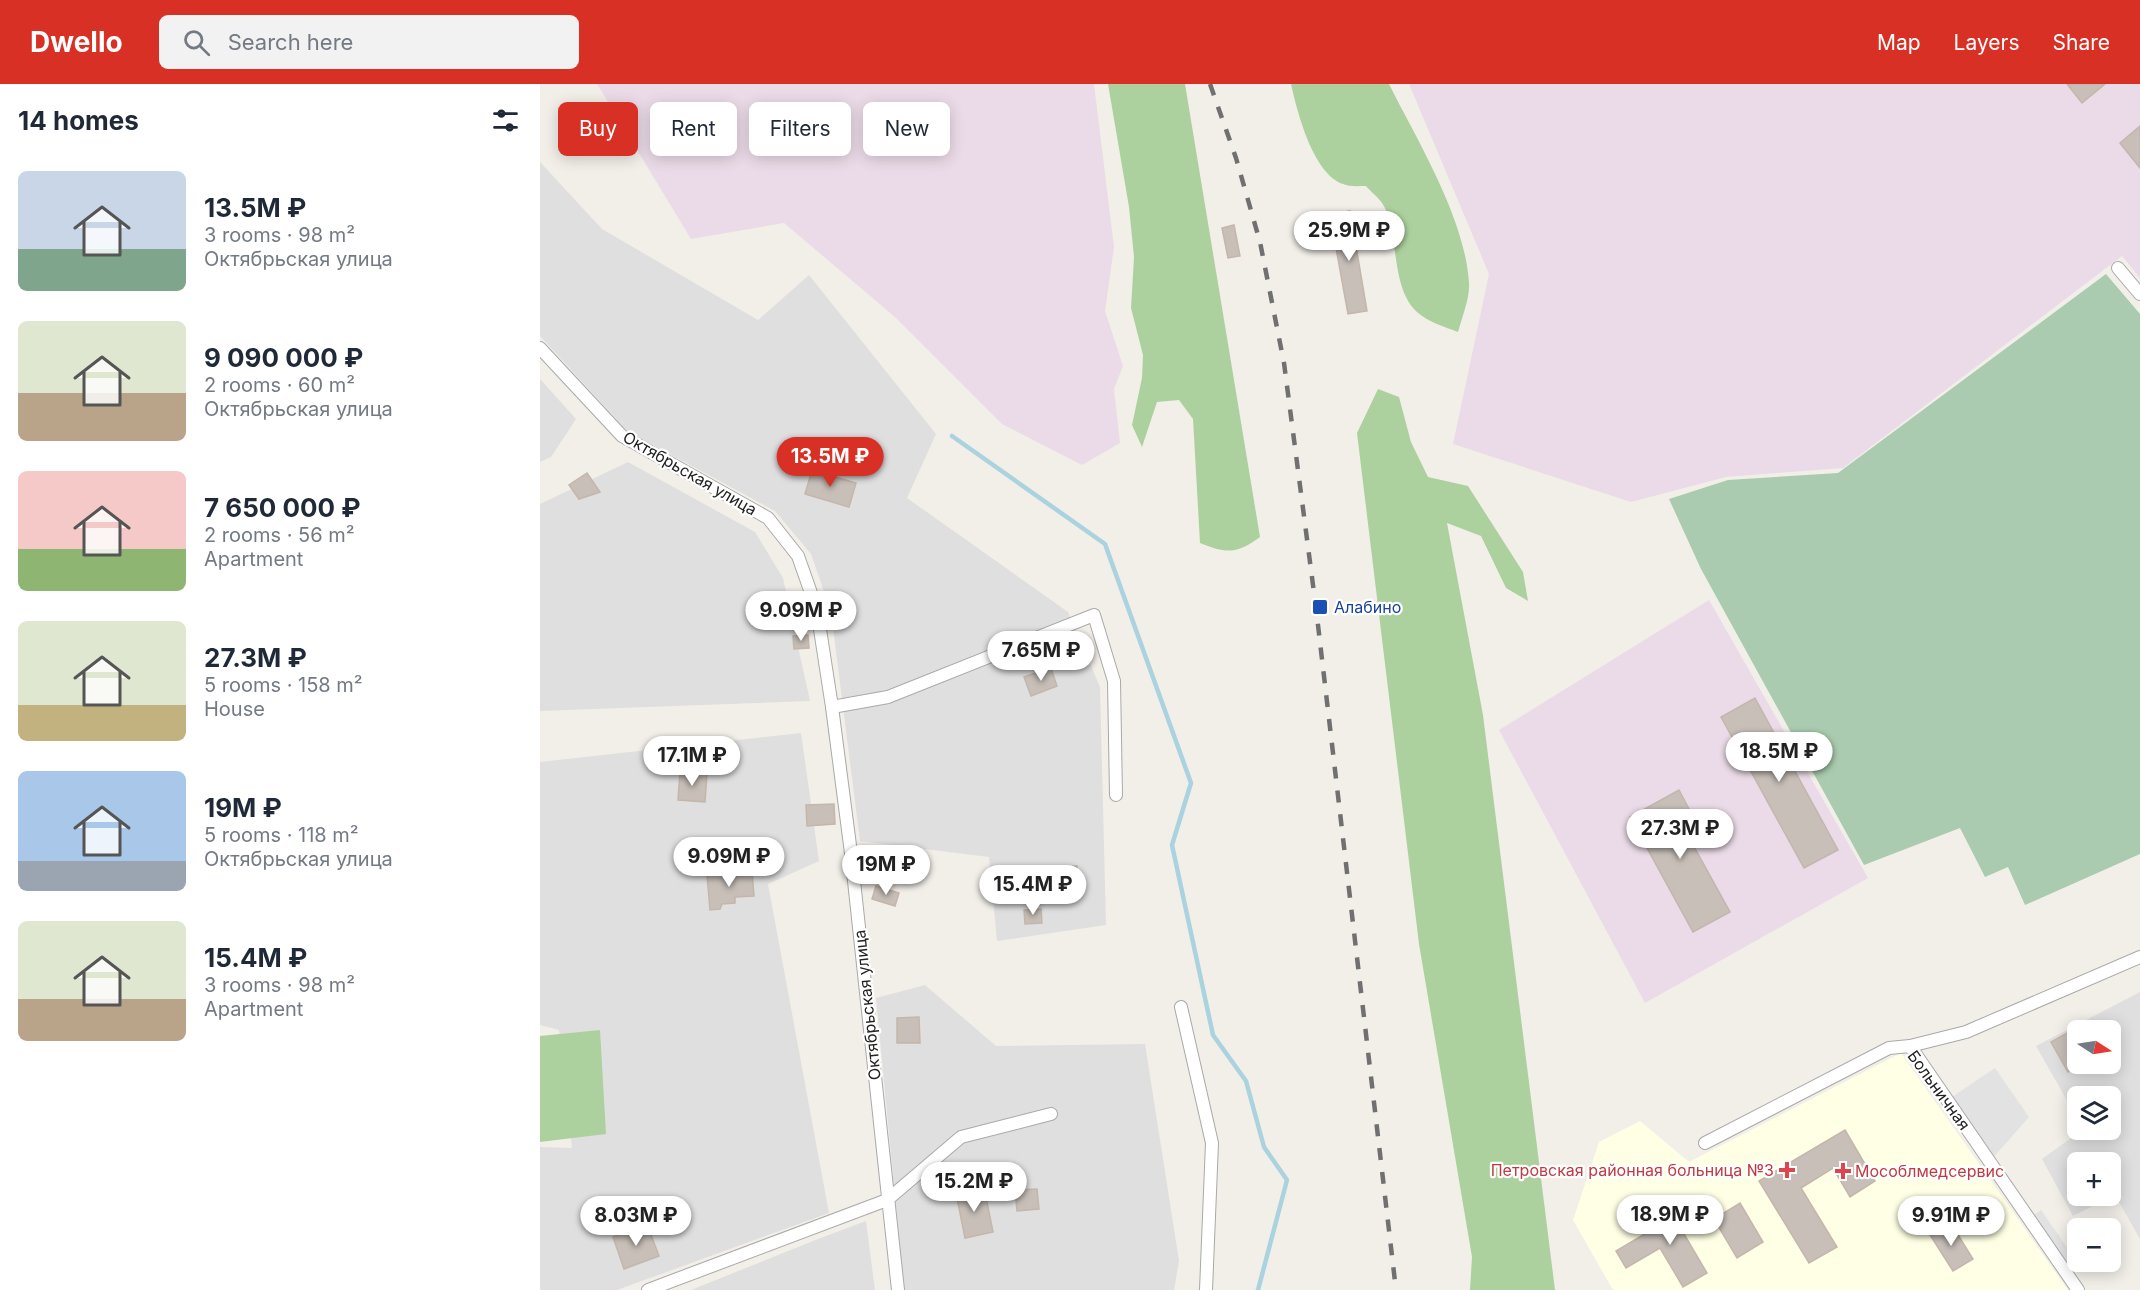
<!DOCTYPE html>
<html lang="en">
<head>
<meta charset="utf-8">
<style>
	:root { --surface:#fff; --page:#f2f2f3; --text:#1f2937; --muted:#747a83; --accent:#d93025 }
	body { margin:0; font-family:Inter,sans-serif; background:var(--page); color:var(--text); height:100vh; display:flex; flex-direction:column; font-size:22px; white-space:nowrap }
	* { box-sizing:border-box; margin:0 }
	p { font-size:20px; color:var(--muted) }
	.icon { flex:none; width:33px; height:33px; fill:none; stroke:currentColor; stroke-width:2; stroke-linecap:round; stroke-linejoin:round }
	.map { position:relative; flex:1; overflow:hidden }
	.drawer { display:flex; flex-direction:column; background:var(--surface); width:540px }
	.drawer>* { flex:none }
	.guide { position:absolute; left:18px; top:18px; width:570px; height:54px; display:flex; gap:12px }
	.needle { width:39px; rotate:102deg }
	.fabs { position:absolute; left:1527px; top:936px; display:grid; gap:12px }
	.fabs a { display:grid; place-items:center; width:54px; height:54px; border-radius:9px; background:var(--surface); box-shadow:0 3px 15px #0003; font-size:30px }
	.price { position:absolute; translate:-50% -51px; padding:0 14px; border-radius:21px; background:#fff; color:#222; font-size:20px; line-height:39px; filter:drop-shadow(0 2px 3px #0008) }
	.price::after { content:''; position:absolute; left:50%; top:36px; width:18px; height:14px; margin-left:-9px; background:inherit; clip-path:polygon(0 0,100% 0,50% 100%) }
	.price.current { background:var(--accent); color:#fff }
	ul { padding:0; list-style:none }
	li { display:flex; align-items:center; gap:18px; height:150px; padding:0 18px }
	li span { display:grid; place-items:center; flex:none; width:168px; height:120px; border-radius:9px; color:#555 }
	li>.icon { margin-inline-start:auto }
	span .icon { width:72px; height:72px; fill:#fffc; stroke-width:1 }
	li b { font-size:26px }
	h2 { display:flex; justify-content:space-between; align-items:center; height:72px; padding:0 18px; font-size:26px }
	.pill { padding:0 21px; border-radius:9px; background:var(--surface); box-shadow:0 3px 15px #0003; font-size:21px; line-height:54px }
	.pill.current { background:var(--accent); color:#fff }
	header { display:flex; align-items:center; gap:36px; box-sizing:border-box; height:84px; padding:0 30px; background:var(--accent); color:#fff }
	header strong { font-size:28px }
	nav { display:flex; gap:33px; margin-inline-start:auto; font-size:21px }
	.search { width:420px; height:54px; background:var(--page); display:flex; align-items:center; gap:15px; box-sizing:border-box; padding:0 21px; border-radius:9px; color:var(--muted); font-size:22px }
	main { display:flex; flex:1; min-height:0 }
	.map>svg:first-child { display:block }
</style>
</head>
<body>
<header>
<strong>Dwello</strong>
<div class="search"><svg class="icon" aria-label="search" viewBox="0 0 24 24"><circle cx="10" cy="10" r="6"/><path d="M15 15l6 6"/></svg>Search here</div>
<nav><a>Map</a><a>Layers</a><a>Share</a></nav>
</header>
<main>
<section class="drawer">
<h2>14 homes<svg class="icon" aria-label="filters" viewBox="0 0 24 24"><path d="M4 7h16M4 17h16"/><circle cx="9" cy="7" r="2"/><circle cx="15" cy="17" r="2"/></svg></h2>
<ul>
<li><span style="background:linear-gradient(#c9d6e8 65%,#7fa58c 0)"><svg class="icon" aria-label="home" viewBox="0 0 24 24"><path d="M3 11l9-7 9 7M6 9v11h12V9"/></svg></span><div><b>13.5M ₽</b><p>3 rooms · 98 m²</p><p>Октябрьская улица</p></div></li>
<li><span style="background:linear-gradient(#dfe7d0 60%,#b9a48a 0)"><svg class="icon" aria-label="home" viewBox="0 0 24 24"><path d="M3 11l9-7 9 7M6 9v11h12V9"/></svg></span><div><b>9 090 000 ₽</b><p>2 rooms · 60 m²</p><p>Октябрьская улица</p></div></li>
<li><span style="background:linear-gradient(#f6c9c9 65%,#8fb573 0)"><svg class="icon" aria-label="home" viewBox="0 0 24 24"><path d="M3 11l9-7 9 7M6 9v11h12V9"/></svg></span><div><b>7 650 000 ₽</b><p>2 rooms · 56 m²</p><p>Apartment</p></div></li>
<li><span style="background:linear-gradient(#dfe7d0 70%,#c2b280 0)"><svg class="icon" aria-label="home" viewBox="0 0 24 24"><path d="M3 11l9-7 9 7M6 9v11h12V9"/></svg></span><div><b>27.3M ₽</b><p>5 rooms · 158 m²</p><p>House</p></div></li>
<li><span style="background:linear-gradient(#a9c7e8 75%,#9aa5b1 0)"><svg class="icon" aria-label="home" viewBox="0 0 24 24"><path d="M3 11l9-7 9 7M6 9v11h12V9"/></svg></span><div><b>19M ₽</b><p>5 rooms · 118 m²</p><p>Октябрьская улица</p></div></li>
<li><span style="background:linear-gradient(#dfe7d0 65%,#b9a48a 0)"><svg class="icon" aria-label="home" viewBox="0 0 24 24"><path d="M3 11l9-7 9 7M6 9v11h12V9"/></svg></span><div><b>15.4M ₽</b><p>3 rooms · 98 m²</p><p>Apartment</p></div></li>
</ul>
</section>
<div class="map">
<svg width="1600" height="1206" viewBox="0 0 1600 1206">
	<rect width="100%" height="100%" fill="#f2efe9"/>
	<g fill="#e0dfdf" fill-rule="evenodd">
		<polygon points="0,78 62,145 218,236 269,191 396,350 367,414 528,528 560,603 566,841 457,857 449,773 320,757 291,528 271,470 235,427 87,347 0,252"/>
		<polygon points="0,295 36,335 11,373 0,378"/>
		<polygon points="88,378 215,448 243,494 270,617 0,627 0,420"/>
		<polygon points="261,649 279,777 228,800 289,1129 77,1206 0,1206 0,1063 32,1064 19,946 0,941 0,678"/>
		<polygon points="385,901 456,962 605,960 639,1177 634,1206 364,1206 336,914"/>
		<path d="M 1600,908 L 1600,1155 L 1575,1111 L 1533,1132 L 1502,1075 L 1542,1046 L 1570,1046 L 1570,1012 L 1538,1012 L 1537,1034 L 1496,962 ZM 1538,946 L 1570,946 L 1570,980 L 1538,980 ZM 1538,1078 L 1570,1078 L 1570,1112 L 1538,1112 Z"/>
		<polygon points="326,1137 335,1206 151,1206 278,1155"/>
	</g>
	<g fill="#ebdbe8">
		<polygon points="57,0 554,0 574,163 565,227 583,282 574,305 580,359 542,381 462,340 355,233 244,139 151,155"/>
		<polygon points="869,0 1600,0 1600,194 1582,172 1303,384 1186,393 1091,418 913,360 949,190"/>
		<polygon points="1169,516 1328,794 1105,919 959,646"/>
	</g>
	<polygon fill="#ffffe5" points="1361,969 1528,1206 1073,1206 1033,1136 1059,1058 1100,1037 1149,1078"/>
	<g fill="#add19e">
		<path d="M 568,0 L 645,0 L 720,453 C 697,470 687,470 660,459 L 653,335 L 639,316 L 617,318 L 602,363 L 592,341 L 602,294 L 603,271 L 591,224 L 594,173 L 589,123 Z"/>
		<path d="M 751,0 L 849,0 C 878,58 925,134 929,199 C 930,214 922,233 918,248 C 905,243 888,238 877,228 C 849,202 860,145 842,119 C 838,113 831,108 826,102 C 819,102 809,103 803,100 C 773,90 757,27 751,0 Z"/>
		<polygon points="838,305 859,313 871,358 888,393 928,402 983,488 988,517 966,504 941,452 907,439 943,631 1015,1206 930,1206 932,1173 879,860 817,349"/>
		<polygon points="60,946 66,1050 0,1058 0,952"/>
	</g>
	<polygon fill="#aacbaf" points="1566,190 1600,230 1600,770 1485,821 1468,783 1445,793 1420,744 1324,781 1161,485 1129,415 1188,396 1298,389"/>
	<g fill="#e2e2e2">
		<polygon points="1455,984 1489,1033 1451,1076 1409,1015"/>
		<polygon points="1501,1126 1540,1182 1530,1189 1491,1133"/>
	</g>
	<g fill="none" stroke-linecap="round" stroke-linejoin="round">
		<polyline stroke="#aad3df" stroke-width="4.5" points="412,352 565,460 651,699 632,761 673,951 706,997 724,1063 747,1096 718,1206"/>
	</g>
	<g fill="#c7bfb8" stroke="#c4b6ab" stroke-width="1.5">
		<polygon points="1527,0 1565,0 1542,19"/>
		<polygon points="1600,42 1600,84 1580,59"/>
		<polygon points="810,127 827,227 808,230 790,131"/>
		<polygon points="694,141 700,172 688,174 682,144"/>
		<polygon points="272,386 316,399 309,423 265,410"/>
		<polygon points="47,389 60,408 39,415 29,401"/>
		<polygon points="268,551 269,564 254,565 253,552"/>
		<polygon points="511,584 517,602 491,612 484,593"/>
		<polygon points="1215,614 1298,766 1264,784 1181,633"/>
		<polygon points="140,688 167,690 165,718 138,716"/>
		<polygon points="1139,706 1158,742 1146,748 1190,828 1153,848 1090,733"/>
		<polygon points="294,720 295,740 267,742 266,721"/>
		<polygon points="537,782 538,799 507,801 506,783"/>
		<polygon points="212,787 214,812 195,813 195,819 182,820 180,825 170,826 167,791"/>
		<polygon points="336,802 359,809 355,822 332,815"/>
		<polygon points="501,825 502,839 485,840 484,826"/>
		<polygon points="379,933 380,959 357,959 357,934"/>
		<polygon points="1529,948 1538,961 1538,982 1528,988 1511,958"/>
		<polygon points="1305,1046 1335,1097 1310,1113 1293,1084 1261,1104 1297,1163 1269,1179 1219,1097"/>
		<polygon points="444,1103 453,1148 425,1154 416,1109"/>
		<polygon points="497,1105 499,1125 477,1127 475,1106"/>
		<polygon points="1200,1119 1223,1158 1197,1174 1174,1135"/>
		<polygon points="1155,1120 1165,1137 1144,1150 1167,1189 1143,1203 1120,1164 1086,1184 1076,1167"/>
		<polygon points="1410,1138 1433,1175 1413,1187 1390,1151"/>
		<polygon points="107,1140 119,1172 84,1185 73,1153"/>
	</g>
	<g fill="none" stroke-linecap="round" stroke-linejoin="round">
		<defs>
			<g id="minor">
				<polyline points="1578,184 1600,210"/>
				<polyline points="0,264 82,352 228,434 258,472 277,526 292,623 311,769 358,1206"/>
				<polyline points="292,623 348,613 554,531 574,597 576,711"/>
				<polyline points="641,923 672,1059 666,1206"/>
				<polyline points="1370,962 1426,948 1600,873"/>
				<polyline points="1165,1059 1349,964 1370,962 1538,1206"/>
				<polyline points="108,1206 347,1116 421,1053 511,1030"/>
			</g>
		</defs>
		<use href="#minor" stroke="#a9a9a9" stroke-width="14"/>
		<use href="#minor" stroke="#fff" stroke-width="12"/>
		<polyline stroke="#707070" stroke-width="4.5" stroke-dasharray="12 12" stroke-linecap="butt" points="670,0 696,74 720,158 744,279 776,524 856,1206"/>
	</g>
	<rect fill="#1a4fb4" stroke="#fff" stroke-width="2" x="772" y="515" width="16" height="16" rx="3"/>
	<g fill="#e0444e" stroke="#fff" stroke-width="2">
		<path d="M1244 1077h6v6h6v6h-6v6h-6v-6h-6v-6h6z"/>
		<path d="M1300 1078h6v6h6v6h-6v6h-6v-6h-6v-6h6z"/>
	</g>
	<g text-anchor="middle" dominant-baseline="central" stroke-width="4.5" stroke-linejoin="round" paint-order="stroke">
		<g font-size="16" fill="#222" stroke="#fff">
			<text transform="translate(150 389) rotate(30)">Октябрьская улица</text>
			<text transform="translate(327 921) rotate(-96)">Октябрьская улица</text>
			<text transform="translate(1399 1006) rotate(54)">Больничная</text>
		</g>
		<g font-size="16" fill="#164399" stroke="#fff" text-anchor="start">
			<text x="794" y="523">Алабино</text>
		</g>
		<g font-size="16" fill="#be3a42" stroke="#fff" text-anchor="end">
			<text x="1234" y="1086">Петровская районная больница №3</text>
			<text x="1315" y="1087" text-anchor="start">Мособлмедсервис</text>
		</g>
	</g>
</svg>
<div class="fabs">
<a><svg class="needle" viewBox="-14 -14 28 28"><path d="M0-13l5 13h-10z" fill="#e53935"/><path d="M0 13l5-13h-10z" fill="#747a83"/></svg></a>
<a><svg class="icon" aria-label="layers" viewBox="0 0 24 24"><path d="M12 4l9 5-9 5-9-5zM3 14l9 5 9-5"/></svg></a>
<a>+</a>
<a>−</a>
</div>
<b class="price" style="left:809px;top:178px">25.9M ₽</b>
<b class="price current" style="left:290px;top:404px">13.5M ₽</b>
<b class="price" style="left:261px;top:558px">9.09M ₽</b>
<b class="price" style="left:501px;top:598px">7.65M ₽</b>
<b class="price" style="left:1239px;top:699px">18.5M ₽</b>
<b class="price" style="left:152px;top:703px">17.1M ₽</b>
<b class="price" style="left:1140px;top:776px">27.3M ₽</b>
<b class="price" style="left:189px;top:804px">9.09M ₽</b>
<b class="price" style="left:346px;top:812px">19M ₽</b>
<b class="price" style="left:493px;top:832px">15.4M ₽</b>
<b class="price" style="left:434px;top:1129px">15.2M ₽</b>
<b class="price" style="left:1130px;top:1162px">18.9M ₽</b>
<b class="price" style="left:96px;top:1163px">8.03M ₽</b>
<b class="price" style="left:1411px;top:1163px">9.91M ₽</b>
<div class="guide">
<a class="pill current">Buy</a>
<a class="pill">Rent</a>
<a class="pill">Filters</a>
<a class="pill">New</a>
</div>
</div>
</main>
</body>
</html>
